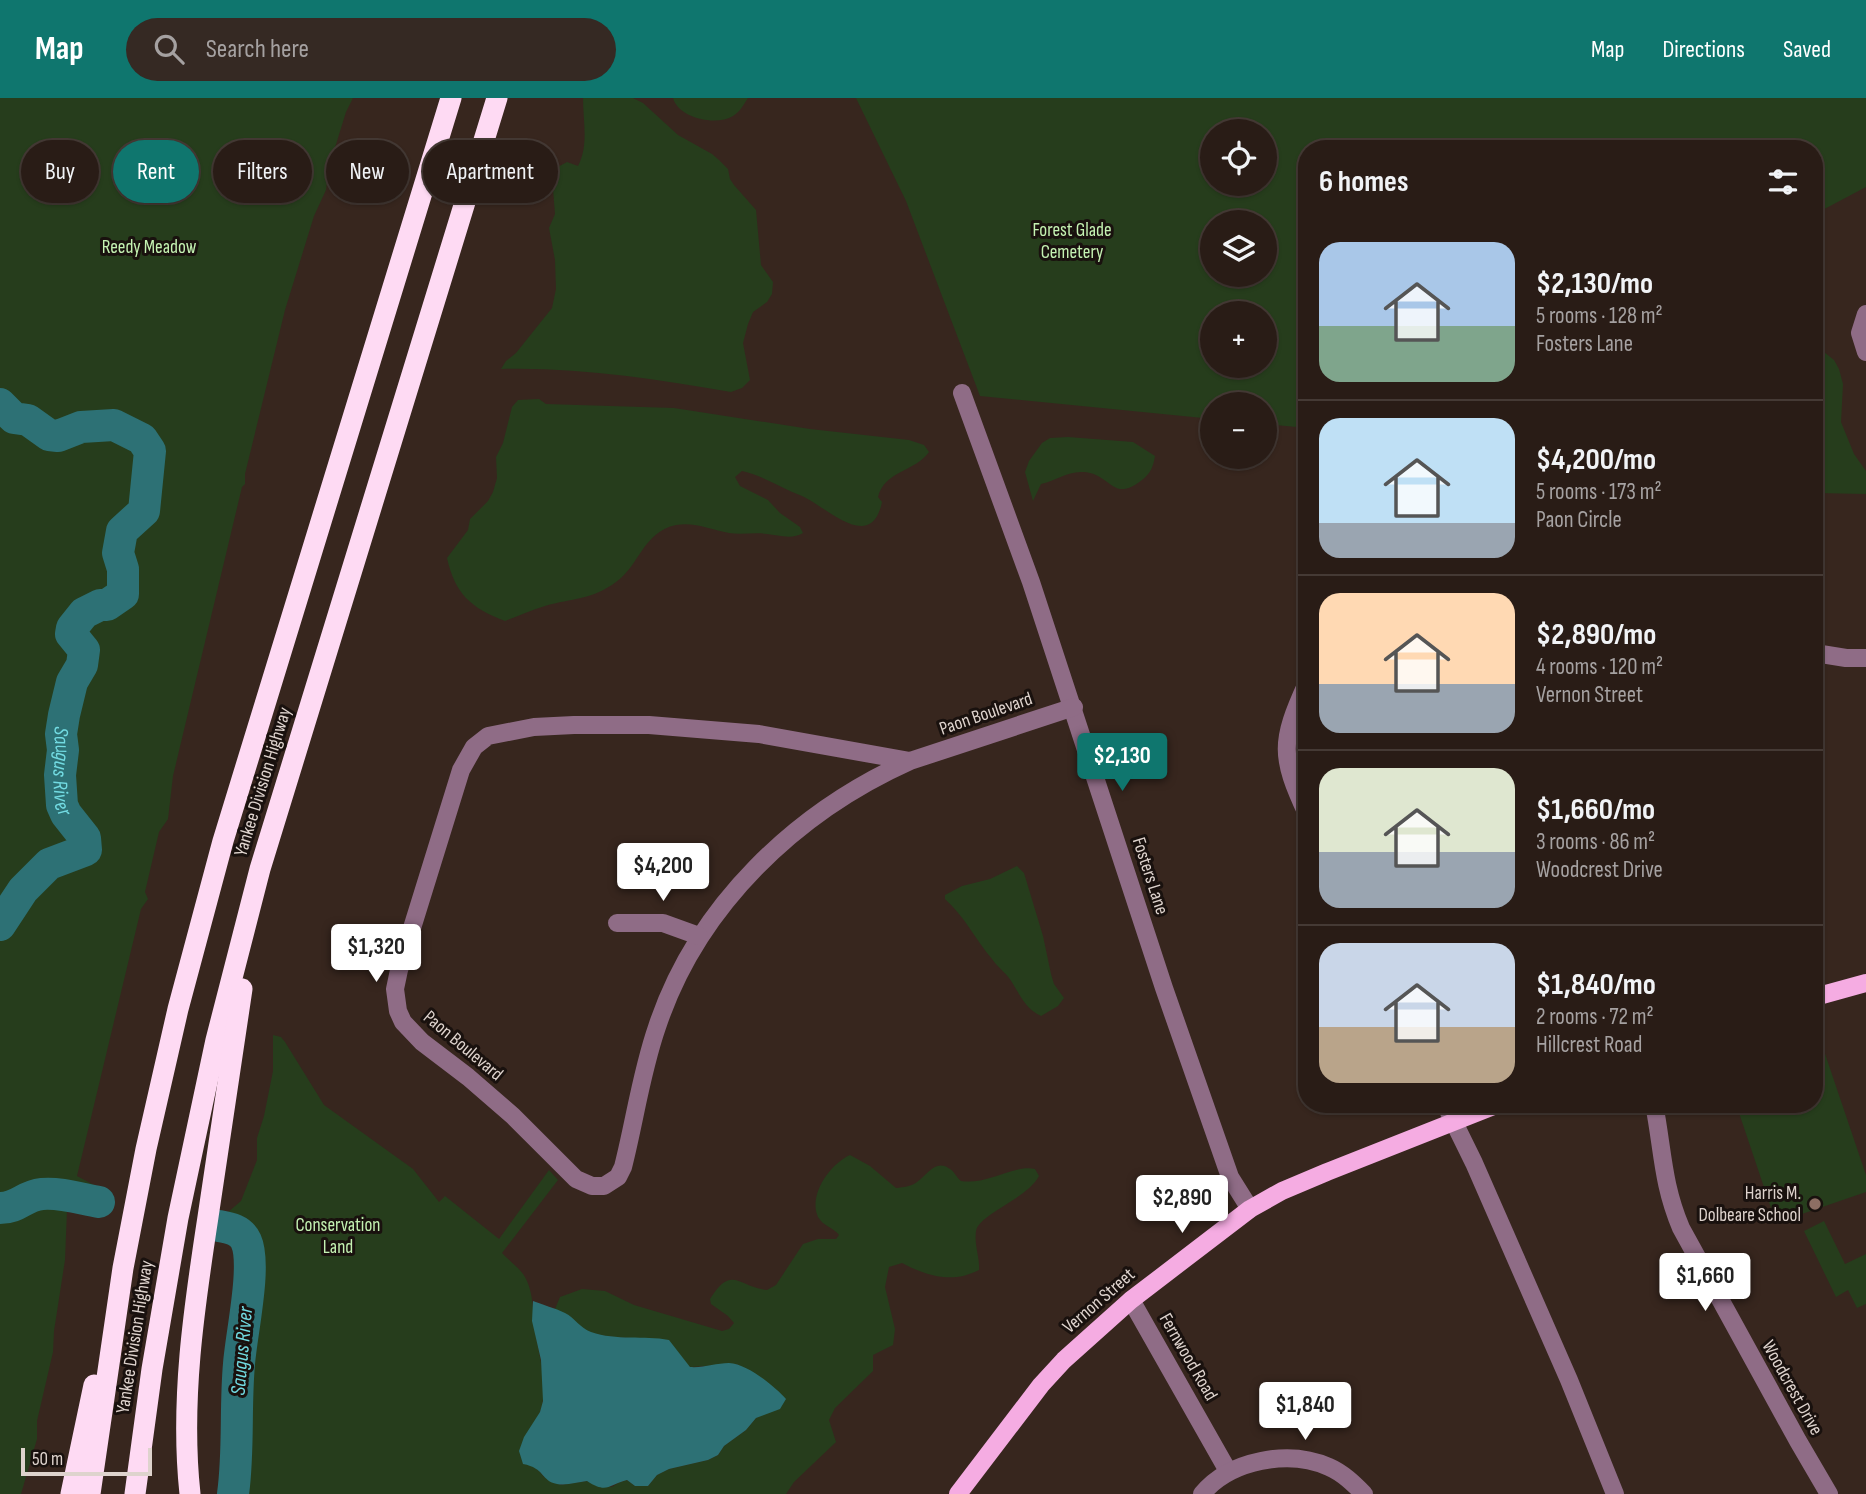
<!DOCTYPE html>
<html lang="en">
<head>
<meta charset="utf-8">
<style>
	:root { --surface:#291c16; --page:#352923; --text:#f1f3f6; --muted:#a5a1a1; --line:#453a35; --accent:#0f766e }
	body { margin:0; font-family:"Sofia Sans Condensed",sans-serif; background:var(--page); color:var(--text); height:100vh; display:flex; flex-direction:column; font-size:26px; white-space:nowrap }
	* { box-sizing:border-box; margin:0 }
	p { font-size:23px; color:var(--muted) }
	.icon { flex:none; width:38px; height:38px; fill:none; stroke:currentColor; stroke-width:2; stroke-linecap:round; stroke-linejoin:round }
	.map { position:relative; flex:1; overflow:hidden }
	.details { position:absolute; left:1298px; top:42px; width:525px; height:973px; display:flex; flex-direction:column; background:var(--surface); border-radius:28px; box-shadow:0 2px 5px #0004,0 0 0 2px var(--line) }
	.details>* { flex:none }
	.banner { position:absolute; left:21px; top:42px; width:665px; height:63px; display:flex; gap:14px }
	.buttons { position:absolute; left:1200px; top:21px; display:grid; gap:14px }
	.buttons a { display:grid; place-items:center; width:77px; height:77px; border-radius:50%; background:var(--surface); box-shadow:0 2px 5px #0004,0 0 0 2px var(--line); font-size:35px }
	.scale { position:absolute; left:21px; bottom:18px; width:131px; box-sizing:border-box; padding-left:7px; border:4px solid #ded3cd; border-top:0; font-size:19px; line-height:24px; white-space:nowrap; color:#ded3cd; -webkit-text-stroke:5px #19110e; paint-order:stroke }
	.price { position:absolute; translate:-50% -60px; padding:0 16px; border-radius:7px; background:#fff; color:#222; font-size:23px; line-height:46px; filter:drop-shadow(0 2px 4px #0008) }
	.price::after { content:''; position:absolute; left:50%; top:42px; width:21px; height:16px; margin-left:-10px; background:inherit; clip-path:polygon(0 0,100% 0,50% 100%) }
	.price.selected { background:var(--accent); color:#fff }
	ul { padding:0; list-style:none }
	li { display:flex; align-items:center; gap:21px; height:175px; padding:0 21px }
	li+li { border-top:2px solid var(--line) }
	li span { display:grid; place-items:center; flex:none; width:196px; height:140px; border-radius:21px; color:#555 }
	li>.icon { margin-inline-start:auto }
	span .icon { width:84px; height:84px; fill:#fffc; stroke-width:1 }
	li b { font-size:30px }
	h2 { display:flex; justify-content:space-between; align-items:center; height:84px; padding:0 21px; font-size:30px }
	.chip { padding:0 24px; border-radius:32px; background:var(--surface); box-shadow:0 2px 5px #0004,0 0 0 2px var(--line); font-size:24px; line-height:63px }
	.chip.selected { background:var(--accent); color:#fff }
	header { display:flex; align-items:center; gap:42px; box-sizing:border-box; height:98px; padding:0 35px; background:var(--accent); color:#fff }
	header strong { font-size:33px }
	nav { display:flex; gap:38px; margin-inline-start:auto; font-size:24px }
	.search { width:490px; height:63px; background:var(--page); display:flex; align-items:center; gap:18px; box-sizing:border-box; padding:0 24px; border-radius:38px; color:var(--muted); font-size:26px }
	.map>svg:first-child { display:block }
</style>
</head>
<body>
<header>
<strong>Map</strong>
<div class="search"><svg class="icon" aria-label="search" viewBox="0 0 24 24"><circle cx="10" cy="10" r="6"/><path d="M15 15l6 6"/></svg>Search here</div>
<nav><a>Map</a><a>Directions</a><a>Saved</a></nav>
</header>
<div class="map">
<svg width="1866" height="1396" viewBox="0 0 1866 1396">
	<rect width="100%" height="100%" fill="#37261e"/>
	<g fill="#263d1c" fill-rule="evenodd">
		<polygon points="0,0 353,0 346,14 329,69 326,92 314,118 285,212 245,376 245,386 242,389 173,678 168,721 159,734 145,794 148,801 141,811 77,1078 94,1087 91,1110 67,1112 65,1162 54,1233 53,1254 37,1323 37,1341 21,1396 0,1396"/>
		<path d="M 583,0 L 633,0 L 643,5 L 678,37 L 712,56 L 719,62 L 728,71 L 730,81 L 734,87 L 756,112 L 761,167 L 773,184 L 772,196 L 767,204 L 753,214 L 748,226 L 743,245 L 750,282 L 742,290 L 731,294 C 654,281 579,269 501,271 L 506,263 L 516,255 L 552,210 L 556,191 L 555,162 L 549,130 L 555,116 L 553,91 L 556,70 L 567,64 L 578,68 C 589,47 583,23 583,0 Z"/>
		<path d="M 673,0 L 748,0 C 744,6 740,14 733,18 C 717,28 679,21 673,0 Z"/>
		<path d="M 856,0 L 1866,0 L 1866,89 L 1815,116 L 1815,51 L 1307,51 L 1307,330 L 1265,326 L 1265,306 L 1213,306 L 1213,321 L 980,298 L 906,103 ZM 1213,33 L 1265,33 L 1265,86 L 1213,86 ZM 1213,124 L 1265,124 L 1265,177 L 1213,177 ZM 1213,215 L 1265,215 L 1265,268 L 1213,268 Z"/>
		<polygon points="1815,241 1819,250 1834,262 1839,271 1843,286 1841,324 1854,356 1866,373 1866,396 1815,395"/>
		<path d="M 539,301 L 546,306 L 674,310 L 810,331 L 909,342 L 924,347 L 929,354 C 915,374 885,372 878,399 L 882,404 C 871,456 827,409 802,398 C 781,390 764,378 742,373 L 735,379 L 740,388 L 768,402 L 780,415 L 800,429 L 803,435 C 792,442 778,437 767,436 C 754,434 742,437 729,435 C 711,432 696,424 676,427 C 643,434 640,467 616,484 C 592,502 572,500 545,508 C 532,512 518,518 505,523 C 471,510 455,496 447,460 L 468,432 L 470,421 L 488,403 L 493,394 L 497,380 L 496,359 L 503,345 L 512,309 L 518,302 Z"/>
		<path d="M 1068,339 L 1133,344 L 1155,358 C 1153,369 1151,375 1142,382 C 1112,406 1111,375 1083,374 C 1068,373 1055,383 1041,386 L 1033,403 L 1025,374 L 1029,363 L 1042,345 L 1050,340 Z"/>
		<path d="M 1017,768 L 1024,775 L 1043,838 L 1051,876 L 1054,886 L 1064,900 L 1058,908 L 1041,918 C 1026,911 1021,899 1013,886 C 1008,876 998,870 992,861 C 975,841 965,819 945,801 L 945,797 L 962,788 L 990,781 Z"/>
		<path d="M 273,937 L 281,939 L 285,944 L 324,1007 L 413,1071 L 439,1104 L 445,1098 L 499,1141 L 549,1072 L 558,1082 L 502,1155 C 511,1165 522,1171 527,1183 C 533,1197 533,1211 534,1226 C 537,1252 548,1281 542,1307 C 540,1319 531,1330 524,1340 L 535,1368 L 544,1379 L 561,1387 L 587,1383 L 612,1389 L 618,1385 L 627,1382 L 635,1388 L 648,1388 L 657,1377 L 669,1371 L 708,1362 L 718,1357 L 724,1348 L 746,1332 L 756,1320 L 764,1316 L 782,1297 L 744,1270 L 736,1266 L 690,1269 C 681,1260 648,1241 636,1240 C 622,1240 606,1239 592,1235 C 577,1230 569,1216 555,1211 L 560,1199 L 582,1191 L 605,1193 L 634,1207 L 722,1233 L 729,1231 L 734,1225 L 728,1218 L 711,1206 L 710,1201 C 732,1166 738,1189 767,1192 L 776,1187 L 803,1146 L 818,1141 L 836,1141 L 839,1137 C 834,1130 823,1128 818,1119 C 808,1097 830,1066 850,1057 L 870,1068 L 896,1090 C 904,1089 910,1089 917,1084 C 927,1077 936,1060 950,1071 C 954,1073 957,1080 961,1083 C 989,1087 1014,1066 1035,1071 L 1039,1078 C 1027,1101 979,1116 976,1133 C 974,1147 980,1160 979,1172 C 952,1186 927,1178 902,1165 L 889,1169 L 885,1189 L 895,1231 L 893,1247 L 873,1257 L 873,1273 L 835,1310 L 829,1322 L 836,1344 L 794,1384 L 786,1396 L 228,1396 L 235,1238 L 238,1198 L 242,1173 L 235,1152 L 223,1142 L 227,1115 L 241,1103 L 257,1062 L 257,1040 L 264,1018 L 273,973 Z"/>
		<polygon points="1819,938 1866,1077 1866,1094 1776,1125 1736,1006 1815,1006 1815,940"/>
		<polygon points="1824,1123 1845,1166 1866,1156 1866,1206 1857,1210 1848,1192 1836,1199 1804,1133"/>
	</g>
	<path fill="#2d7175" d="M 533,1203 C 543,1207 555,1210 565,1215 C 575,1220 580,1230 591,1234 C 617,1243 643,1237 669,1242 L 690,1269 C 704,1270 716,1265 729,1265 C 748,1266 774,1288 786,1301 L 780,1311 L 756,1320 L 746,1332 L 724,1348 L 718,1357 L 708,1362 L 669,1371 L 657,1377 L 648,1388 L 635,1388 L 627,1382 C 608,1387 607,1396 587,1383 C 577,1384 567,1388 557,1386 C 541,1383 545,1370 523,1366 L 519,1353 L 524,1339 L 540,1314 L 543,1303 L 541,1262 L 532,1223 Z"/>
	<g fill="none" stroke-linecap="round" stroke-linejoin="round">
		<g stroke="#2d7175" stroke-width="32">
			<path id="s1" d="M 0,306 L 14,320 L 28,322 L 49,337 L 58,338 L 81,329 L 114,327 L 142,341 L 150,353 L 144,413 L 122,433 L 118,455 L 123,471 L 123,496 L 107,507 L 100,507 L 84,515 L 72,530 L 71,536 L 84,552 L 82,567 L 72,584 L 64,617 L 61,636 L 63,652 L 60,677 L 62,707 L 66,716 L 85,740 L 86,752 L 49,766 L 23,792 L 0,827"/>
			<path d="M 0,1110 C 19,1110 23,1098 42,1096 C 59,1094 82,1101 99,1104"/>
			<path d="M 219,1128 C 230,1130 241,1132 246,1143 C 257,1167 241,1237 239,1266 C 235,1310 239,1353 233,1396"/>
		</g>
		<g stroke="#8f6c86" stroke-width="18">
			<polyline points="1866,216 1860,235 1866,254"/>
			<polyline points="962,295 1031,484 1164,890 1230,1079 1250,1111"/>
			<polyline points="1815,555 1846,560 1866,560"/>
			<path d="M 1307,585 C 1280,644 1280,658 1307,716"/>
			<path d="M 910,663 C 796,714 697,808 657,929 C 641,975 635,1022 623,1069 L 618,1079 L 604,1088 L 592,1088 L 576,1081 L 513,1018 L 468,979 L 422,944 L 403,924 L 398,913 L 395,891 L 399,872 L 461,672 L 474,649 L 488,638 L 534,629 L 574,627 L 649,627 L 759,636 L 910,663 L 1074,609"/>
			<polyline points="617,825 663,825 699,838"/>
			<polyline points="1445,1006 1474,1065 1569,1282 1615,1396"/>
			<path d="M 1654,1006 C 1663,1052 1662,1085 1681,1130 L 1798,1343 L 1829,1396"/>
			<polyline points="1131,1202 1228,1373"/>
			<path d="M 1202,1396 C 1230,1362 1289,1351 1329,1369 C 1343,1375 1354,1386 1364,1396"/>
		</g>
		<g stroke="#f5ace2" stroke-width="18">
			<polyline points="1815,899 1866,885"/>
			<polyline points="958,1396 1041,1287 1064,1262 1131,1202 1250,1111 1282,1093 1327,1074 1499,1006"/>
		</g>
		<g stroke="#fedaf3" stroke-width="21">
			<polyline points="71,1396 94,1287"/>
			<polyline points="90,1396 123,1170 146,1051 178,911 223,743 451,0"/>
			<polyline points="135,1396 152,1271 178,1120 216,942 260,771 497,0"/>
			<path d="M 190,1396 C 180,1304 194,1210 208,1119 C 219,1043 231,967 242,891"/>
		</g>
	</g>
	<circle fill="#8d6e63" stroke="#19110e" stroke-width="2.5" cx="1815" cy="1106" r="7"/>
	<g text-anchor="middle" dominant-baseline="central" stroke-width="6" stroke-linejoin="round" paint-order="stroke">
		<g font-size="19" fill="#c4f2b2" stroke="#19110e">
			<text x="1072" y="132">Forest Glade<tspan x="1072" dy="22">Cemetery</tspan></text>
			<text x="149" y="149">Reedy Meadow</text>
			<text x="338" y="1127">Conservation<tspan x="338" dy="22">Land</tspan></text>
		</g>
		<g font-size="19" fill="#ded3cd" stroke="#19110e">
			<text transform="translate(986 616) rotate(-19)">Paon Boulevard</text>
			<text transform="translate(263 684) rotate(-73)">Yankee Division Highway</text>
			<text transform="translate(1150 778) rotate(72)">Fosters Lane</text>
			<text transform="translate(463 948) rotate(40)">Paon Boulevard</text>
			<text transform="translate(1099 1203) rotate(-41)">Vernon Street</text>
			<text transform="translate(135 1239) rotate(-81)">Yankee Division Highway</text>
			<text transform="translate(1188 1259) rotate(60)">Fernwood Road</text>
			<text transform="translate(1792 1290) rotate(61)">Woodcrest Drive</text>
		</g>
		<g font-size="19" fill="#ded3cd" stroke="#19110e" text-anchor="end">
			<text x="1801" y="1095">Harris M.<tspan x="1801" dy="22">Dolbeare School</tspan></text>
		</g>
		<g font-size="21" font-style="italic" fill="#72dbe2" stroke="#19110e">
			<text stroke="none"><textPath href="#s1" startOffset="542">Saugus River</textPath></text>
			<text transform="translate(242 1253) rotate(-85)">Saugus River</text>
		</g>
	</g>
</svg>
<div class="buttons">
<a><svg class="icon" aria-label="locate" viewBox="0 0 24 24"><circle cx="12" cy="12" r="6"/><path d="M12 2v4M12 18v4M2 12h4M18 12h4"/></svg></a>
<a><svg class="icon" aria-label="layers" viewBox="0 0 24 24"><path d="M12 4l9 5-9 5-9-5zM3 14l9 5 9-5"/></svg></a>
<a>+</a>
<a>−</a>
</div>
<div class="scale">50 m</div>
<b class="price selected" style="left:1122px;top:695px">$2,130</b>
<b class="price" style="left:663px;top:805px">$4,200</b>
<b class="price" style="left:376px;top:886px">$1,320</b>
<b class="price" style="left:1182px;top:1137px">$2,890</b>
<b class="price" style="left:1705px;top:1215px">$1,660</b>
<b class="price" style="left:1305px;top:1344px">$1,840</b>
<div class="banner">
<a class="chip">Buy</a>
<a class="chip selected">Rent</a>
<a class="chip">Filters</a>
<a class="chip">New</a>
<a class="chip">Apartment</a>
</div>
<section class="details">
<h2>6 homes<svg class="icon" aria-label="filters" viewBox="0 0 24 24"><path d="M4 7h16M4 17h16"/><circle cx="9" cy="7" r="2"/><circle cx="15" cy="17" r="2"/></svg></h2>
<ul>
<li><span style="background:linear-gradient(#a9c7e8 60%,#7fa58c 0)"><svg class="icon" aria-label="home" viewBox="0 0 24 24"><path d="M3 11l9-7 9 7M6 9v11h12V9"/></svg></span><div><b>$2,130/mo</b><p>5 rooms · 128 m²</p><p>Fosters Lane</p></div></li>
<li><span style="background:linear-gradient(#bfe0f5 75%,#9aa5b1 0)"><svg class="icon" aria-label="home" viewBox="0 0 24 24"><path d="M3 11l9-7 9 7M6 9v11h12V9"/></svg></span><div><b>$4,200/mo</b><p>5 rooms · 173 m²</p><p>Paon Circle</p></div></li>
<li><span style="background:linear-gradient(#ffd9b3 65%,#9aa5b1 0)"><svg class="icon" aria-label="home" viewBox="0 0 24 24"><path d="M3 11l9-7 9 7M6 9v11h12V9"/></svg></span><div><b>$2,890/mo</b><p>4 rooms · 120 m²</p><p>Vernon Street</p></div></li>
<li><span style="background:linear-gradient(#dfe7d0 60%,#9aa5b1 0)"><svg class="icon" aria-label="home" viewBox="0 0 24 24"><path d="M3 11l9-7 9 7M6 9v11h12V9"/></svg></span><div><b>$1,660/mo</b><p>3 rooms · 86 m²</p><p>Woodcrest Drive</p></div></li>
<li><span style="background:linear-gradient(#c9d6e8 60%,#b9a48a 0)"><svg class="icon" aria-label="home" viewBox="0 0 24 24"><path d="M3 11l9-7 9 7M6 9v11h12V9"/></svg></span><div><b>$1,840/mo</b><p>2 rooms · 72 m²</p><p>Hillcrest Road</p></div></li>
</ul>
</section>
</div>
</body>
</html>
